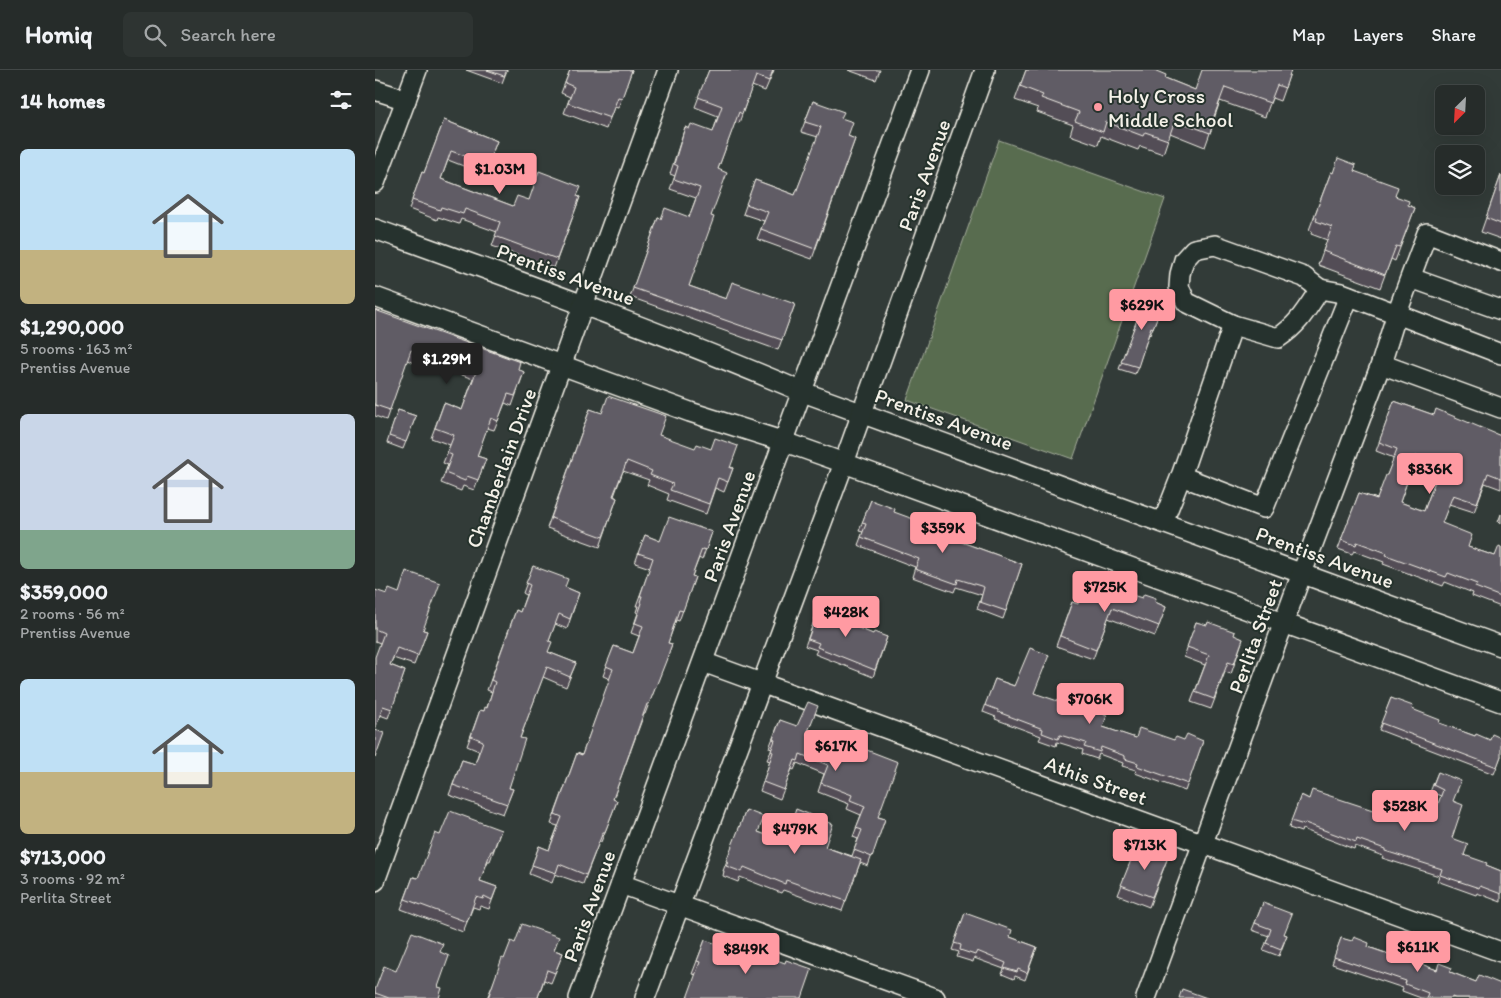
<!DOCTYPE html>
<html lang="en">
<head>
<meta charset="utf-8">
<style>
	:root { --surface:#262c2a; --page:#2e3432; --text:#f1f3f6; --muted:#a4a7a8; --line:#424847; --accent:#ff9aa2 }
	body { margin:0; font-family:Itim,sans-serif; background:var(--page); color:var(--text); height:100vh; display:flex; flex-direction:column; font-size:19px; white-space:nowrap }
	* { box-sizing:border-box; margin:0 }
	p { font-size:16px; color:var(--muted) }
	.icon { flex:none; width:28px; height:28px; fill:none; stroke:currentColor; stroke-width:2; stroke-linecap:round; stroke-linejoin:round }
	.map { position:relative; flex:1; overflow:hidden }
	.drawer { display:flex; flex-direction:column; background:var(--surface); width:375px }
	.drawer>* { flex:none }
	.needle { width:32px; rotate:204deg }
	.controls { position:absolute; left:1060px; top:15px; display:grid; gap:10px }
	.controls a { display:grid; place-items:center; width:50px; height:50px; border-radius:8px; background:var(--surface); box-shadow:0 5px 20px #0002,0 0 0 1px var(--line); font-size:25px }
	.price { position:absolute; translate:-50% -42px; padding:0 11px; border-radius:5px; background:var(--accent); color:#111; font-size:16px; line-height:32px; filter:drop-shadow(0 1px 2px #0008) }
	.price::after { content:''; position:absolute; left:50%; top:30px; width:15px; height:11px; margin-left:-8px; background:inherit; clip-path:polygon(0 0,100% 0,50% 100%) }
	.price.selected { background:#222; color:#fff }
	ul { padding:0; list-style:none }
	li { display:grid; align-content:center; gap:10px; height:265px; padding:0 20px }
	li span { display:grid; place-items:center; height:155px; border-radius:8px; color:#555 }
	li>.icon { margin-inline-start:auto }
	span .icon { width:90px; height:90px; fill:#fffc; stroke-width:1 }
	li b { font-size:21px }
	h2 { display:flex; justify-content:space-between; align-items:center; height:60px; padding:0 20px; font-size:21px }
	header { display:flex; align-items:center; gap:30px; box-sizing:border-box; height:70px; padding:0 25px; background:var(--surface); border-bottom:1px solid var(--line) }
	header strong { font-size:24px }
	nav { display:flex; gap:28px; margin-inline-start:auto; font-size:18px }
	.search { width:350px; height:45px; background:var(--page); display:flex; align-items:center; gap:12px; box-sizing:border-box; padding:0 18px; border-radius:8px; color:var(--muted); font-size:19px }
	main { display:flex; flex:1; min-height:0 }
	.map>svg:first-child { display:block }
</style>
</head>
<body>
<header>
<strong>Homiq</strong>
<div class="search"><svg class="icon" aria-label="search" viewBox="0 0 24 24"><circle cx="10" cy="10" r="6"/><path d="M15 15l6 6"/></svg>Search here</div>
<nav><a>Map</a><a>Layers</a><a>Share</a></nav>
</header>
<main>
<section class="drawer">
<h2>14 homes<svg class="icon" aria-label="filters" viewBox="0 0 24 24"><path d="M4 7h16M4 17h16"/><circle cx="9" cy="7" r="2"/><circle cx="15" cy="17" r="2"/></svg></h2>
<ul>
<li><span style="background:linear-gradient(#bfe0f5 65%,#c2b280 0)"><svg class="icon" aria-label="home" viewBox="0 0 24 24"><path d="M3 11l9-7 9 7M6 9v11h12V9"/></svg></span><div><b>$1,290,000</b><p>5 rooms · 163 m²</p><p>Prentiss Avenue</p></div></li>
<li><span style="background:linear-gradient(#c9d6e8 75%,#7fa58c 0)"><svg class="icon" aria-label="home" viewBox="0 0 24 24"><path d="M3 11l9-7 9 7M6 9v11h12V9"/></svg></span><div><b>$359,000</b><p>2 rooms · 56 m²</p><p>Prentiss Avenue</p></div></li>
<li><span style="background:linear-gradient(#bfe0f5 60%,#c2b280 0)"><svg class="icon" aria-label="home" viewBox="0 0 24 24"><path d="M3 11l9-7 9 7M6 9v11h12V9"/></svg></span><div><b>$713,000</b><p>3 rooms · 92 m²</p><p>Perlita Street</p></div></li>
</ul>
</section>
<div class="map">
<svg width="1126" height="928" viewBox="0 0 1126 928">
	<rect width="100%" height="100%" fill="#323b38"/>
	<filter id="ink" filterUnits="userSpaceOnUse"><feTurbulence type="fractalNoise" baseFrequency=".02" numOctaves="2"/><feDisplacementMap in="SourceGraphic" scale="10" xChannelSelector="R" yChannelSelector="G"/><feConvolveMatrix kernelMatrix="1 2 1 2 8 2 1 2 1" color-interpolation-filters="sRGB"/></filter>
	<g filter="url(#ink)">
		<polygon fill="#586c4f" stroke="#a6ae9c" points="624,70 790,129 698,389 532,330"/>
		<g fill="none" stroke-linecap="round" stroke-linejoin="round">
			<defs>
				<g id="minor">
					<polyline points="0,20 31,30"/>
					<polyline points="0,113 42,0"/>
					<path d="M 0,159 C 144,211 287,262 428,322 L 1126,576"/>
					<polyline points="1036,208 1126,240"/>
					<polyline points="0,227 315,342 410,372 469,393 1126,632"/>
					<polyline points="858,255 811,232 804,217 805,204 809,190 819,179 840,175 929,207 945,219"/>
					<polyline points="1006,294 1126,338"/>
					<polyline points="806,406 889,438 974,226"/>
					<path d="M 788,452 L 806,406 L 858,255 L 903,268 C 924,254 931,240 945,219 L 967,223 L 1126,284"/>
					<polyline points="328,592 1126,882"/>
					<polyline points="0,811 293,0"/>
					<polyline points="246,814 560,928"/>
					<polyline points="204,928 545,0"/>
					<polyline points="270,928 469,393 610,0"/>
					<polyline points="771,928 927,503 1006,294 1022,243 1052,163 1126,192"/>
				</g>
			</defs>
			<use href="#minor" stroke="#f4f1e8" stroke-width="22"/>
			<use href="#minor" stroke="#26332d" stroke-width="19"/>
		</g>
		<g fill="#534e57" stroke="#f4f1e8" fill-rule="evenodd">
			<polygon points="91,0 132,0 127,13"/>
			<polygon points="195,0 257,0 243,38 239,37 231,59 189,43 195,27 186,23"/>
			<polygon points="334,0 399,0 390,21 377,16 364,53 360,52 343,99 336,146 314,216 351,229 420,234 403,280 255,227 283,148 286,149 314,147 321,128 295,119 300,106 295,104 310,57 314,59 338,62 343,46 320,37"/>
			<polygon points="473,0 505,0 501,10"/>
			<polygon points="651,0 790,8 820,20 916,0 905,31 897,28 890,47 845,31 839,49 840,49 830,77 795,63 788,84 765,76 763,80 726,66 723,75 695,65 698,55 662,42 663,38 640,30"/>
			<polygon points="438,31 466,48 473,66 480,69 437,189 382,169 389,151 368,144 380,110 420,125 443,67 426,62"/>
			<polygon points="69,50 122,71 109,104 73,90 66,109 138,136 154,130 202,126 205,127 179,198 117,176 122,162 86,149 84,154 63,147 62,150 34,139 47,102 49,103"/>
			<polygon points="979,101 1020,126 1033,135 1040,138 1020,191 1016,189 1005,218 943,195 952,170 936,164 937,161 934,160 956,102 958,103"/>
			<polygon points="1126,105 1126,169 1106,162"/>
			<polygon points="771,226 788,232 775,265 774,264 760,304 744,299"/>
			<polygon points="0,240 149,302 137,336 130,333 119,360 112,358 102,386 111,389 99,420 88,416 86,421 66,413 73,395 68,393 75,375 56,368 69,333 87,340 98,309 57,294 55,299 32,290 11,350 0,346"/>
			<path d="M 1019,331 L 1059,345 L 1126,366 L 1126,419 L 1110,413 L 1099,442 L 1074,434 L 1067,453 L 1093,477 L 1120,486 L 1126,477 L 1126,537 L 1097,526 L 1098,523 L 1070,512 L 1068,516 L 1008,494 L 1009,492 L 979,481 L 977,484 L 963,479 L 984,423 L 1002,429 L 1012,405 L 1019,388 L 1001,381 ZM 1038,395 L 1062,405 L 1049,441 L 1025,432 Z"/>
			<polygon points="215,339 284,365 358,398 349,422 340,418 331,444 292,430 294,424 272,415 274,410 248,401 239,426 242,428 225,477 172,458"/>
			<polygon points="23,340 41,346 28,379 12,373"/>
			<polygon points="496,430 548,458 647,494 628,549 602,539 607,525 581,517 579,522 537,507 540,497 483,475 488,462 484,461"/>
			<polygon points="1126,444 1126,453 1123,452"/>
			<polygon points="337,462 327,490 324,488 317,506 320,507 304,551 301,550 293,573 297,574 270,644 269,644 238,729 242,731 226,772 224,772 208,814 180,804 177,813 154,804 164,776 174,780 183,756 176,754 202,683 207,685 235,609 228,606 239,576 258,583 264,566 256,563 263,543 261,542 263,536 261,536 275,498 260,493 270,465 285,471"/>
			<polygon points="158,496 190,517 204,523 192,559 180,554 174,571 173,582 201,593 191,617 168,607 145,668 134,718 138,719 128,744 74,725 87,690 100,694 104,681 92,676 105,640 109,641 112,637 117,622 112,620 141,540 145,542 151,525 148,523"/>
			<polygon points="732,519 756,528 780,532 791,537 780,566 733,548 718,589 681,576 697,532 703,534"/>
			<polygon points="0,520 48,560 52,561 39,595 18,588 15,595 30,601 13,648 5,645 5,573 0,571"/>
			<polygon points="442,543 498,564 512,567 498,607 440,584 442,580 430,576"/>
			<polygon points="821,552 868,569 856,604 850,602 836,639 816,632 830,595 809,587"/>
			<polygon points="620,609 659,623 728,657 760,668 799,670 828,671 810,721 760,703 761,700 747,696 748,693 724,684 722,689 707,684 708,680 682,672 681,676 664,670 666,666 620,649 621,647 608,642"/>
			<polygon points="1016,628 1037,639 1064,653 1100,666 1115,670 1126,686 1119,704 1004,660"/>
			<polygon points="405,650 432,664 503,747 510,749 493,796 485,793 467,841 408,820 406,823 365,807 363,812 348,806 349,801 348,801 371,740 383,762 410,772 450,777 477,786 483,769 478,767 486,745 472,739 474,734 443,722 449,704 422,693 419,700 417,699 405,729 385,721 395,691 392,690 397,679 394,678"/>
			<polygon points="1063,702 1078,731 1077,768 1089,785 1111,795 1126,801 1126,832 1102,823 1101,825 1062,811 1064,806 1007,788 1008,786 980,776 979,779 927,759 926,762 914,758 926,725 934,729 1010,744 1058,748 1066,726 1055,722"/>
			<polygon points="126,760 115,791 113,791 105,811 122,817 114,839 105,836 104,839 98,837 88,862 26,839 38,807 43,808 65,765"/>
			<polygon points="762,775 793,787 774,837 743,825"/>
			<polygon points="888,833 909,864 912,865 904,886 888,880 894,866 877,860"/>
			<polygon points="590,843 635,867 662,877 650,910 640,906 639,909 627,904 629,899 599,888 598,892 582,887 584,882 577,880"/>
			<polygon points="966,868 1062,900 1075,902 1101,912 1126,928 1046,928 1027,921 1028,918 957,894"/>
			<polygon points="330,870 427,928 317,904"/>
			<polygon points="140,873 179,880 188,883 176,913 169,910 163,927 112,928 129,889"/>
			<polygon points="65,882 63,917 64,928 0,928 0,920 21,901"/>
		</g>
		<g fill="#615b65" stroke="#f4f1e8" fill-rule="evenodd">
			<polygon points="112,0 132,0 129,6"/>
			<polygon points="195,0 257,0 247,28 243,27 235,48 193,33 199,17 190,13"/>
			<polygon points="334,0 398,0 394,11 381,6 367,44 364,42 343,99 352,103 336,146 339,147 314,216 351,229 357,212 420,234 407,270 258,218 283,148 286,149 290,138 314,147 325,118 299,109 303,96 299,94 310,57 314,59 316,54 338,62 347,36 323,27"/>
			<polygon points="651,0 779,0 791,5 790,8 820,20 827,0 916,0 910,18 902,15 895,33 850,17 838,49 840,49 835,63 800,50 793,70 770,62 768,66 731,52 728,62 700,51 704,42 666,28 668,25 645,16"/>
			<polygon points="438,31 469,42 466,48 478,52 473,66 480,69 440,179 386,159 393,142 371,134 380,110 420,125 446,57 430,52"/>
			<polygon points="69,50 122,71 113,94 76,81 66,109 138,136 142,126 154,130 164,101 206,117 202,126 205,127 182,189 120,166 125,152 90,139 88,144 66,137 65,140 37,130 47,102 49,103"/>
			<polygon points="963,88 981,95 979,101 1023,117 1020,126 1034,131 1033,135 1040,138 1025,177 1021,176 1010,205 948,181 957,157 941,151 942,148 939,147 956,102 958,103"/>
			<polygon points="1126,105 1126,154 1111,148"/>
			<polygon points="771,226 788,232 778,258 776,257 763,297 746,292"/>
			<polygon points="0,240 145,292 143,299 149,302 140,326 133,324 123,351 116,348 102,386 111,389 103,410 92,406 90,411 70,403 77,385 72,383 79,365 60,358 69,333 87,340 102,299 60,284 58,289 36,280 15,340 0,335"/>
			<polygon points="233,326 291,346 284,365 320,378 322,374 336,379 340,368 363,376 355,398 358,398 353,412 343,408 334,434 295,420 298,414 275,405 277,401 252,391 238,426 242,428 228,467 176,448 215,339 227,343"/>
			<path d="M 1019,331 L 1059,345 L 1061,339 L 1126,366 L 1126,408 L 1113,403 L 1102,433 L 1078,425 L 1067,453 L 1097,465 L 1093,477 L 1120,486 L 1124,476 L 1126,477 L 1126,527 L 1100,517 L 1102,514 L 1073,503 L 1071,507 L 1011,485 L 1012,483 L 982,472 L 981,475 L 966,470 L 984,423 L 1002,429 L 1011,405 L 1012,405 L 1022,379 L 1004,372 ZM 1041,386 L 1066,395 L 1049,441 L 1025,432 Z"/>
			<polygon points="23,340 41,346 31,372 14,366"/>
			<polygon points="496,430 520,439 519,442 549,453 548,458 647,494 631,541 605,532 609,517 583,509 582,514 540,499 544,489 486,467 491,454 487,453"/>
			<polygon points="294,447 337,462 331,480 327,479 317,506 320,507 308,541 304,540 293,573 297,574 291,591 274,634 272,634 238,729 242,731 230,762 228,762 211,805 184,794 181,803 157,795 164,776 174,780 187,747 180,744 202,683 207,685 238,599 231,596 239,576 258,583 268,556 260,553 267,533 265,532 267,526 265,526 278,488 263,483 270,465 285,471"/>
			<polygon points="158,496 193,509 190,517 204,523 195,549 184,544 174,571 177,572 173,582 201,593 195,607 172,597 145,668 150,669 134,718 138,719 132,734 78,715 87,690 100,694 108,671 96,666 105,640 109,641 110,637 112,638 120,612 116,610 141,540 145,542 155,515 151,513"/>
			<polygon points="31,501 65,513 48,560 52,561 43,586 22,578 15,595 30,601 17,639 8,636 0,660 0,587 9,563 0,559 0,520 12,524 14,519 24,523"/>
			<polygon points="712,509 733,517 732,519 756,528 757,525 767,528 769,524 781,528 780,532 791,537 784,556 737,538 721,580 685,566 697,532 703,534"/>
			<polygon points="453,532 469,538 464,550 498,564 499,562 512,567 500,600 442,577 444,573 433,569 442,543 448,545"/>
			<polygon points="821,552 832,555 833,552 860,562 859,565 868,569 859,594 853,592 839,629 820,622 834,585 812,577"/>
			<polygon points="655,578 674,585 659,623 715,642 716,639 732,645 728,657 761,668 764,658 799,670 801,667 809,670 812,664 828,671 813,714 762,696 763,693 750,689 750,686 726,677 725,682 709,677 711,673 685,665 683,669 667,663 668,659 623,642 623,640 610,635 620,609 639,616"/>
			<polygon points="1016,628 1038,636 1037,639 1065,650 1064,653 1100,666 1101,664 1115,670 1117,664 1126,668 1126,686 1122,697 1006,653"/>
			<polygon points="433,632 443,636 432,664 464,675 466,670 523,692 503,747 510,749 497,787 479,780 487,760 481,758 490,736 475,730 477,725 446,713 453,695 425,684 423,691 420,690 409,720 388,712 398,682 396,681 400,670 398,669 405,650 422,656"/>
			<polygon points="0,660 9,663 0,688"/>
			<polygon points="1063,702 1086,711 1078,731 1088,735 1077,768 1093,774 1089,785 1112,793 1111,795 1126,801 1126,824 1105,816 1104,818 1065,805 1067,799 1010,781 1010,779 982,769 981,772 930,753 929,755 916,751 926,725 934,729 937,720 1010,744 1015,732 1058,748 1068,720 1058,715"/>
			<polygon points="421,739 458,754 450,777 486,790 471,831 411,810 410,814 369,797 367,802 351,796 353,792 351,791 371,740 389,747 383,762 410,772"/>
			<polygon points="75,741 126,760 118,781 116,781 105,811 122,817 117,830 109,826 108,829 101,827 92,852 30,829 38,807 43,808 60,763 65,765"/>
			<polygon points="762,775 793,787 777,827 746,815"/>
			<polygon points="888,833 917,844 909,864 912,865 906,879 891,873 896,859 880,853"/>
			<polygon points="590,843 637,860 635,867 662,877 652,903 643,899 642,902 629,898 631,893 602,881 600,885 585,880 586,875 579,873"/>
			<polygon points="147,854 184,867 179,880 188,883 180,903 172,900 163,927 164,928 113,928 127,888 129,889 136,871 140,873"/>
			<polygon points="37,862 68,874 65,882 74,886 63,917 67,918 64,928 14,928 0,923 0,920 9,896 21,901"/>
			<polygon points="979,867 994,873 993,877 1019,886 1020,884 1062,900 1064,893 1077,898 1075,902 1101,912 1104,905 1126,914 1126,928 1080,928 1077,927 1077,928 1051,928 1053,923 1030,914 1031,911 959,887 966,868 977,871"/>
			<polygon points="330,870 345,875 347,870 410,893 411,890 437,899 427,928 312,928 325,892 322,891"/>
			<polygon points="807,919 832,928 804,928"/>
		</g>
	</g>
	<circle fill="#ff9aa2" stroke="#26332d" stroke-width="2" cx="723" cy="37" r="5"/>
	<g text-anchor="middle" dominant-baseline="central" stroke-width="4" stroke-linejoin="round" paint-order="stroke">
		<g font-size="21" fill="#f4f1e8" stroke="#26332d" text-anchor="start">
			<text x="733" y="25">Holy Cross<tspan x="733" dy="24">Middle School</tspan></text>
		</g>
		<g font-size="21" fill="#f4f1e8" stroke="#26332d">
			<text transform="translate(549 105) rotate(-70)">Paris Avenue</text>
			<text transform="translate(191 204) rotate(20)">Prentiss Avenue</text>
			<text transform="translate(569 349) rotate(20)">Prentiss Avenue</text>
			<text transform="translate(126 398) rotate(-70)">Chamberlain Drive</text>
			<text transform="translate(354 456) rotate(-70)">Paris Avenue</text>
			<text transform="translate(950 487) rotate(20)">Prentiss Avenue</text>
			<text transform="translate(880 566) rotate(-70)">Perlita Street</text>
			<text transform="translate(721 710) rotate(20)">Athis Street</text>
			<text transform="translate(214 836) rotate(-70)">Paris Avenue</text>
		</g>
	</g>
</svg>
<div class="controls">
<a><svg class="needle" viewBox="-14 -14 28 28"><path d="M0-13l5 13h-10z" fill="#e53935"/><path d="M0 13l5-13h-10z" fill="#a4a7a8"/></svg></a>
<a><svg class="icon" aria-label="layers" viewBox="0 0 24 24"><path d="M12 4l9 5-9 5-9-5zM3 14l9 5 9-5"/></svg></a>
</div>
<b class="price" style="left:125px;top:125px">$1.03M</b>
<b class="price" style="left:767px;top:261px">$629K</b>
<b class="price selected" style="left:72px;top:315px">$1.29M</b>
<b class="price" style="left:1055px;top:425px">$836K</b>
<b class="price" style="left:568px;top:484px">$359K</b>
<b class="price" style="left:730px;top:543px">$725K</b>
<b class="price" style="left:471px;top:568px">$428K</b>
<b class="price" style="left:715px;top:655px">$706K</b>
<b class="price" style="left:461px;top:702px">$617K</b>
<b class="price" style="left:1030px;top:762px">$528K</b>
<b class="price" style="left:420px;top:785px">$479K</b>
<b class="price" style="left:770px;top:801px">$713K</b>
<b class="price" style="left:1043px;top:903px">$611K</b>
<b class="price" style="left:371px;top:905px">$849K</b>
</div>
</main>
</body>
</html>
